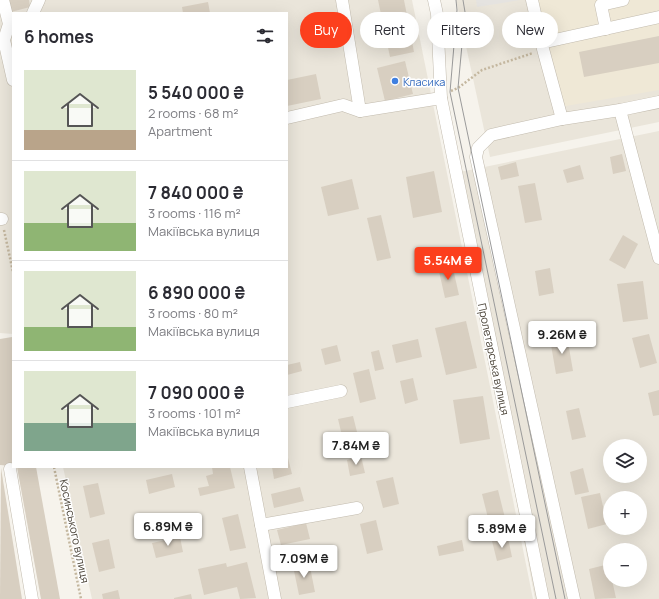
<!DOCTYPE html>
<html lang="en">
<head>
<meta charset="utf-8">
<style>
	:root { --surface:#fff; --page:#f2f2f3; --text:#2b2b33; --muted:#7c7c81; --line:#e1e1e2; --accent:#fc3f1d }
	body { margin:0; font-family:Manrope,sans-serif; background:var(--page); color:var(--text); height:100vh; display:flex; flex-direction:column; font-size:15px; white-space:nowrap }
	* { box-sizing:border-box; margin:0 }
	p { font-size:13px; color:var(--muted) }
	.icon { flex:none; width:22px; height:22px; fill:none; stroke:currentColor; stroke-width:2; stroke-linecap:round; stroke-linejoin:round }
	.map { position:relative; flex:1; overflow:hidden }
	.details { position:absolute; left:12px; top:12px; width:276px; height:456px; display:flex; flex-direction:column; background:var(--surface); border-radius:0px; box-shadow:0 4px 16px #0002 }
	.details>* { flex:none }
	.guide { position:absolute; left:300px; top:12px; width:299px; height:36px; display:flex; gap:8px }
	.fabs { position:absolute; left:603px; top:439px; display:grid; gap:8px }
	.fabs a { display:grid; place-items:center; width:44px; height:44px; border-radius:50%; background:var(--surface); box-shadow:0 4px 16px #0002; font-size:20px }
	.price { position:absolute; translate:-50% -34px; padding:0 9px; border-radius:4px; background:#fff; color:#222; font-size:13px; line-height:26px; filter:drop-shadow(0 1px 2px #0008) }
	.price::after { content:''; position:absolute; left:50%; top:24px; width:12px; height:9px; margin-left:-6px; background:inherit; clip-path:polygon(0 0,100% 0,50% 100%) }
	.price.active { background:var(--accent); color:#fff }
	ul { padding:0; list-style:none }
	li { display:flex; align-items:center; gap:12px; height:100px; padding:0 12px }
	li+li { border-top:1px solid var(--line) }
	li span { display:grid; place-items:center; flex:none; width:112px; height:80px; border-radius:0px; color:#555 }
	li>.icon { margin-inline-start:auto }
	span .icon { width:48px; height:48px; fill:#fffc; stroke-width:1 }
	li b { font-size:17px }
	h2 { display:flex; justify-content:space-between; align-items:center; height:48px; padding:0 12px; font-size:17px }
	.chip { padding:0 14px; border-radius:18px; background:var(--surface); box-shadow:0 4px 16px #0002; font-size:14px; line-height:36px }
	.chip.active { background:var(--accent); color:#fff }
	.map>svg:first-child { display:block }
</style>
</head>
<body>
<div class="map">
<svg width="659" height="599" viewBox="0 0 659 599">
	<rect width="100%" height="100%" fill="#f6f3ec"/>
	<g fill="#eae5da" fill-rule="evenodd">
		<polygon points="0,0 412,0 533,599 92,599 63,467 287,467 287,13 13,13 13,334 0,333"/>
		<polygon points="456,0 659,0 659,122 490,157"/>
		<path d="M 659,131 L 659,599 L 535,599 L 455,173 ZM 610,446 L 640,446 L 640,476 L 610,476 ZM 610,498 L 640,498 L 640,528 L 610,528 ZM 610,550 L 640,550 L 640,580 L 610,580 Z"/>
	</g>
	<polygon fill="#efe8d6" points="536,0 659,0 659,90 554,108"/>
	<polygon fill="#e5e3e0" points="476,0 520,0 477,7"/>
	<g fill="#d8cfc1">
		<polygon points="8,0 29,0 30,7 11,12"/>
		<polygon points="378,0 404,0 414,52 390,57"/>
		<polygon points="208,2 210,13 183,13 182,7"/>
		<polygon points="659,36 659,63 584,77 579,52"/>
		<polygon points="405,61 413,94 385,101 377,68"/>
		<polygon points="316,74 321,99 287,106 287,80"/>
		<polygon points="622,154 626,171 613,174 610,157"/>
		<polygon points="516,162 519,176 501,180 498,167"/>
		<polygon points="580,165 584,179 567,183 563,170"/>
		<polygon points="434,171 442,212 413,218 406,177"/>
		<polygon points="352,179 359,209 328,216 321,187"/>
		<polygon points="535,183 542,220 525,223 518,186"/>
		<polygon points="381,215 391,258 377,261 367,218"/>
		<polygon points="623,235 638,244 625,269 609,260"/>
		<polygon points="452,264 459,295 445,298 438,267"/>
		<polygon points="550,268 554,293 539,296 535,271"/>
		<polygon points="643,281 648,319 623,322 617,284"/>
		<polygon points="466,321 477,368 446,375 435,328"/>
		<polygon points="649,334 657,363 640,368 632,338"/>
		<polygon points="567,336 573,371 556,374 550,339"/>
		<polygon points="12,337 13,340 13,466 0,465 0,339"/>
		<polygon points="418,339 422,357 396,363 392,345"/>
		<polygon points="337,345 341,361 325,365 321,349"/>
		<polygon points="379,350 384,369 375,371 371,352"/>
		<polygon points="300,362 302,371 287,375 287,365"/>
		<polygon points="369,369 376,399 360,403 353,373"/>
		<polygon points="413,378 418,400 405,404 400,381"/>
		<polygon points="659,390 659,415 653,416 648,393"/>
		<polygon points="483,396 490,439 460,444 453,400"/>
		<polygon points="579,408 586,437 572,440 566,411"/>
		<polygon points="353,416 358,436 343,440 338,419"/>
		<polygon points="287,454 292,474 274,479 272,467 287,467"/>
		<polygon points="361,456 365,473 350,476 347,460"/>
		<polygon points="17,467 36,467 60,599 41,599"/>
		<polygon points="212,467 230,467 235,488 200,496 198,488 209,486 206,476 213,474"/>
		<polygon points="1,468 22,599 0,599"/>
		<polygon points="583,468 589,492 575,495 570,472"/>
		<polygon points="172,474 175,487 149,494 146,480"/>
		<polygon points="393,477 399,504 383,508 376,481"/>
		<polygon points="98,483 105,514 90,518 83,486"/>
		<polygon points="300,487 304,501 274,508 271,494"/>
		<polygon points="498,490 505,518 489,522 482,494"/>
		<polygon points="600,493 607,524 588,529 581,497"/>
		<polygon points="238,514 246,548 230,551 222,518"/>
		<polygon points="376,520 383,550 367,554 360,524"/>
		<polygon points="306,523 310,539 281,545 277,530"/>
		<polygon points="180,537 183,552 156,558 152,543"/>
		<polygon points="508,538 512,557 497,561 492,541"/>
		<polygon points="109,539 115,568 99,572 92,543"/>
		<polygon points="462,540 464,551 439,556 437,546"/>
		<polygon points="247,562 256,598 240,599 237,587 204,595 198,569 226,563 227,567"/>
		<polygon points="309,562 315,592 299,595 293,566"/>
		<polygon points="609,564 610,580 612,580 616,598 595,599 589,569"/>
		<polygon points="118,590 120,599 103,599 102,594"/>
		<polygon points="191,594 192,599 174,599 174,598"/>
	</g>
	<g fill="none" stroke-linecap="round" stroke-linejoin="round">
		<defs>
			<g id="minor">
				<polyline points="3,0 9,24 4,40 13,80"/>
				<polyline points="342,0 360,111"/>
				<polyline points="434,0 437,14 441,98 543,599"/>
				<polyline points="532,0 543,49 562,119"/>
				<polyline points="33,13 39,0"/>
				<polyline points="606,29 601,5 623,0"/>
				<polyline points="541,43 659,17"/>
				<polyline points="620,110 659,258"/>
				<polyline points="287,118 343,105 360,111 441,98"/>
				<polyline points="0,219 2,219"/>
				<polyline points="287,402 341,391"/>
				<polyline points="250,467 275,599"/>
				<polyline points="10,469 32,599"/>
				<polyline points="261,525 357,508"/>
				<polyline points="574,599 476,157 478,148 491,135 562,119 620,110 659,102"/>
			</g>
		</defs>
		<use href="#minor" stroke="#c2bbae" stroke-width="13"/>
		<g stroke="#c4b79f" stroke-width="2.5" stroke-dasharray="2 2" stroke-linecap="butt">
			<polyline points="451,91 458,88 482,70 533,53"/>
			<polyline points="4,230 13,272"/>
			<polyline points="54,467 81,599"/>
		</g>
		<use href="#minor" stroke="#fff" stroke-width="12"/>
		<g stroke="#9a9a9a" stroke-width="1">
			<polyline points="456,0 457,10 450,92 556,599"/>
			<polyline points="463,0 465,12 458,88 565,599"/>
		</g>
	</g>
	<circle fill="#3f7fe0" stroke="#fff" stroke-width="1.5" cx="395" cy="81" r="4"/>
	<g text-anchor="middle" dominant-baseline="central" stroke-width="3" stroke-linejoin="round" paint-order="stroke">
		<g font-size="11" fill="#366cbe" stroke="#fff" text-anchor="start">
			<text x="403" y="81">Класика</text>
		</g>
		<g font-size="11" fill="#4b4439" stroke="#fff">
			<text transform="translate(494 359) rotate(78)">Пролетарська вулиця</text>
			<text transform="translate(75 531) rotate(78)">Косинського вулиця</text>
		</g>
	</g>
</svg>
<div class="fabs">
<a><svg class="icon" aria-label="layers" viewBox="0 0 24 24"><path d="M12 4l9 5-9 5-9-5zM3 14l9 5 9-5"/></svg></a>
<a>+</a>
<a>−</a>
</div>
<b class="price active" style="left:448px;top:281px">5.54M ₴</b>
<b class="price" style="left:562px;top:355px">9.26M ₴</b>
<b class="price" style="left:356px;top:466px">7.84M ₴</b>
<b class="price" style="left:168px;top:547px">6.89M ₴</b>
<b class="price" style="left:502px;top:549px">5.89M ₴</b>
<b class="price" style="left:304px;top:579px">7.09M ₴</b>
<div class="guide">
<a class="chip active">Buy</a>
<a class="chip">Rent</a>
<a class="chip">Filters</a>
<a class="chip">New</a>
</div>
<section class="details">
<h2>6 homes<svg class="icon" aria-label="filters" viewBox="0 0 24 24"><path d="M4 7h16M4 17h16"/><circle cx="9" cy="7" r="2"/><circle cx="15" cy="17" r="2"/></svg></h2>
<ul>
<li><span style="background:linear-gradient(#dfe7d0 75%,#b9a48a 0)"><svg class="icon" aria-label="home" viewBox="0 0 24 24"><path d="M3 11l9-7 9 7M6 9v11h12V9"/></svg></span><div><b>5 540 000 ₴</b><p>2 rooms · 68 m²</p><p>Apartment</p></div></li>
<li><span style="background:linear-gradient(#dfe7d0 65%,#8fb573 0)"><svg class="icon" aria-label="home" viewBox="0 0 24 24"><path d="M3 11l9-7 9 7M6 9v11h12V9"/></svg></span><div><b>7 840 000 ₴</b><p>3 rooms · 116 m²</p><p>Макіївська вулиця</p></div></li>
<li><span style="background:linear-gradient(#dfe7d0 70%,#8fb573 0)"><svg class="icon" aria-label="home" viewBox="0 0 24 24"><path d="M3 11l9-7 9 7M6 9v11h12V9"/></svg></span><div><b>6 890 000 ₴</b><p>3 rooms · 80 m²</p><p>Макіївська вулиця</p></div></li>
<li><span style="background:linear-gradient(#dfe7d0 65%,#7fa58c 0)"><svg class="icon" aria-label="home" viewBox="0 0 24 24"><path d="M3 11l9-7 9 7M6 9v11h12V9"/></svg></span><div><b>7 090 000 ₴</b><p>3 rooms · 101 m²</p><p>Макіївська вулиця</p></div></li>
</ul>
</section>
</div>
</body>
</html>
